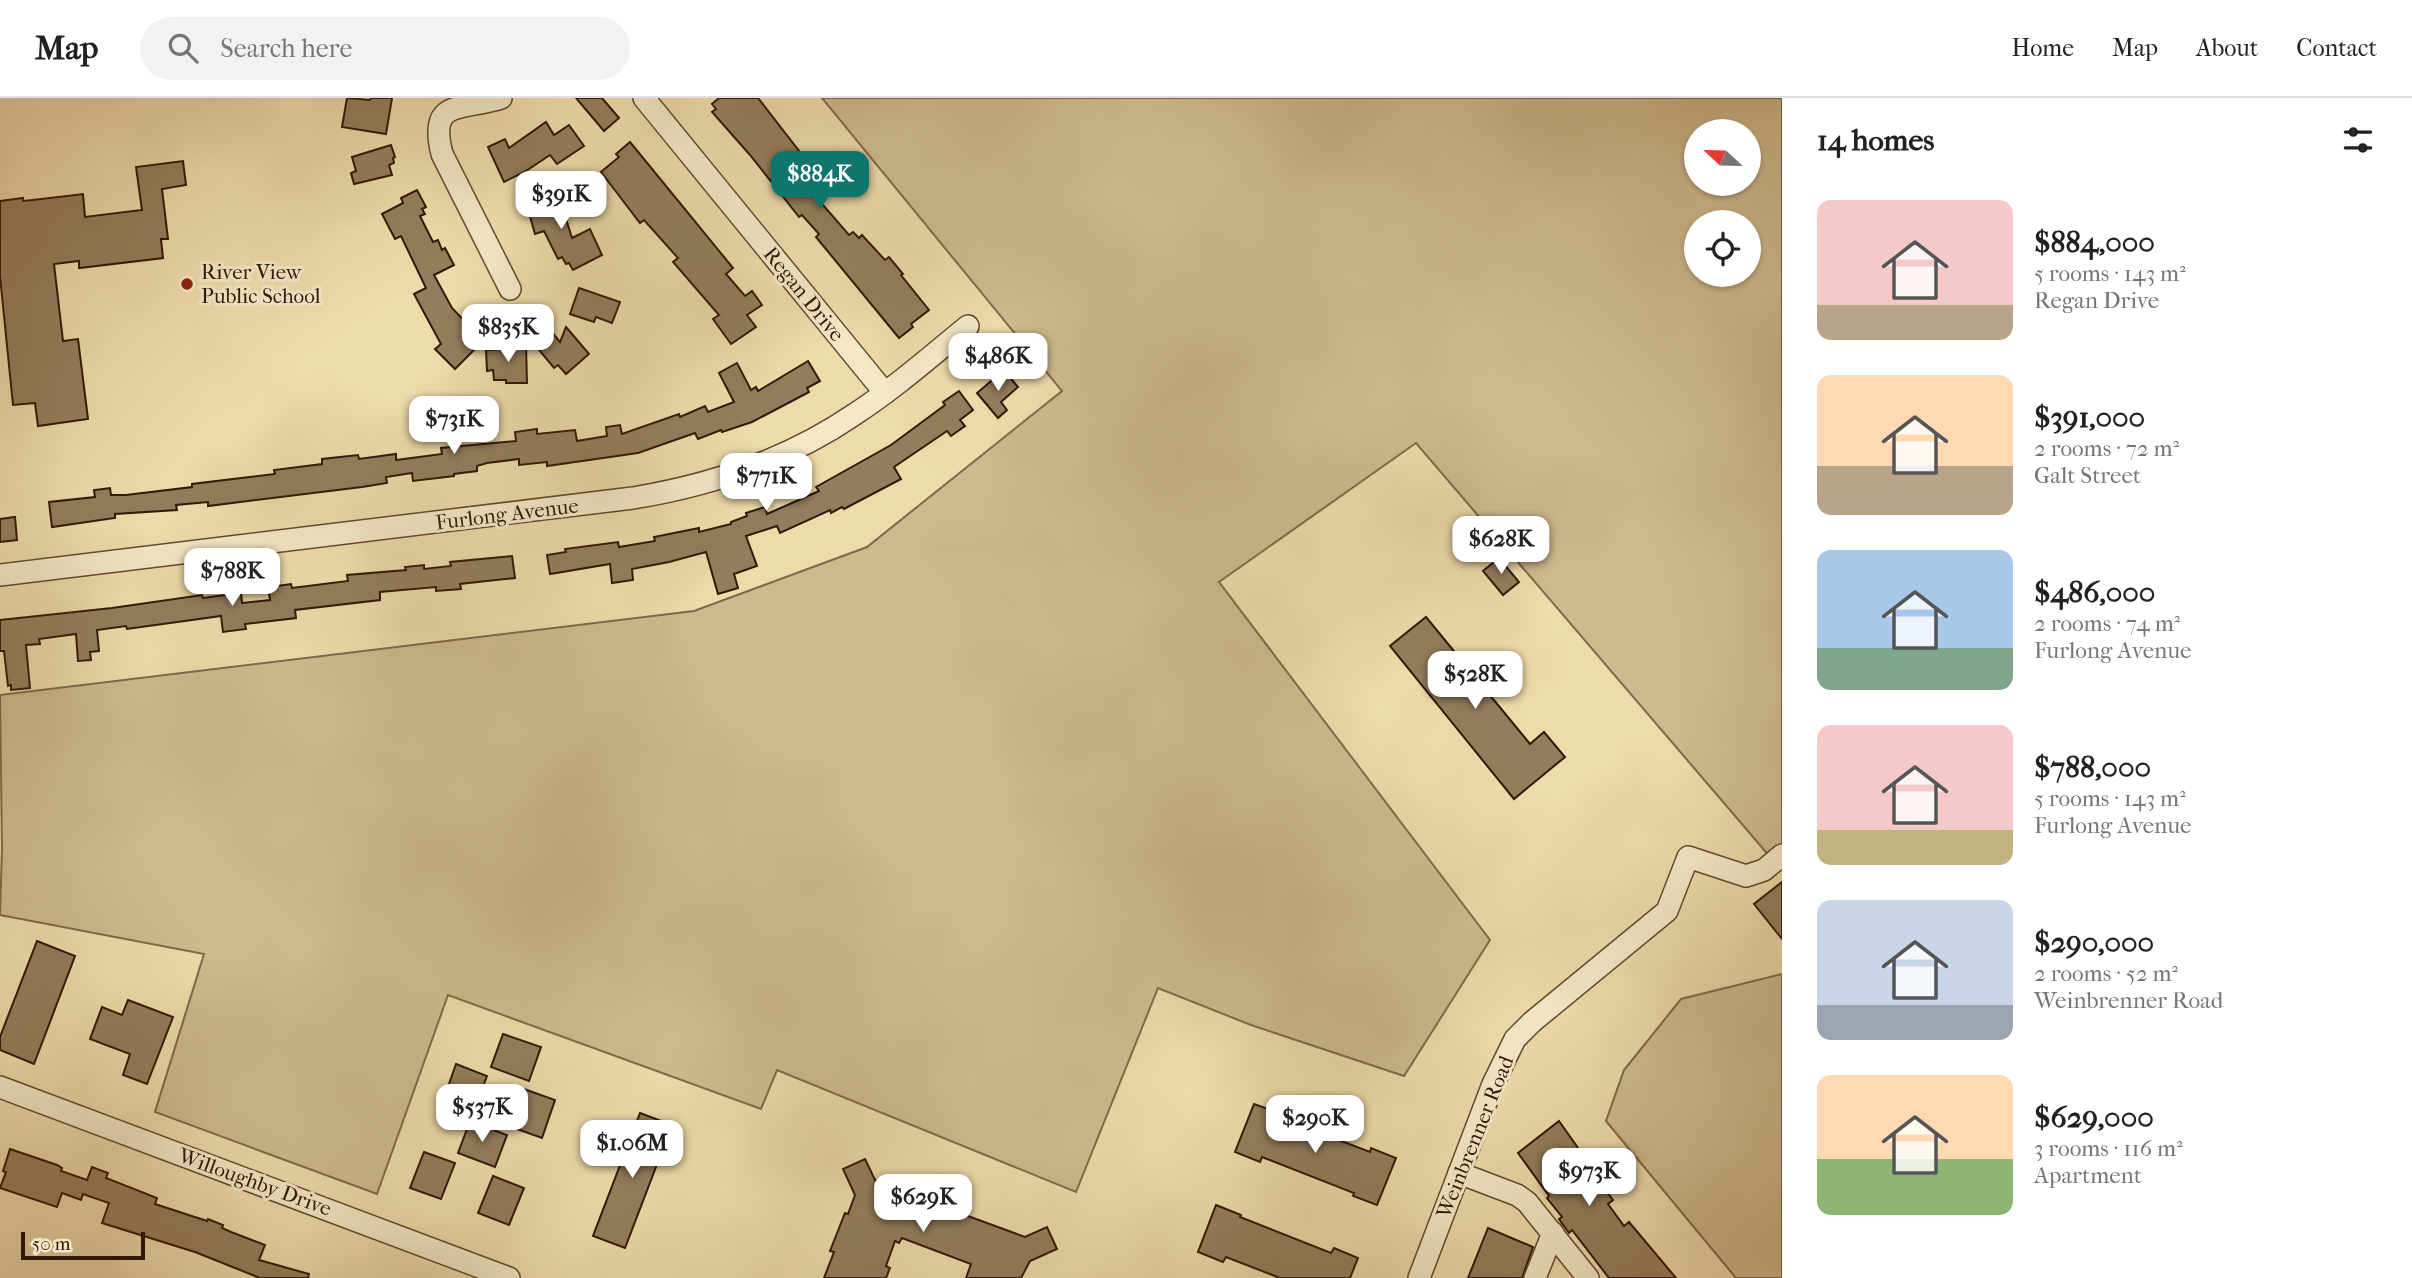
<!DOCTYPE html>
<html lang="en">
<head>
<meta charset="utf-8">
<style>
	:root { --surface:#fff; --page:#f2f2f2; --text:#202124; --muted:#757577; --line:#e0e0e0; --accent:#0f766e }
	body { margin:0; font-family:"IM FELL French Canon",serif; background:var(--page); color:var(--text); height:100vh; display:flex; flex-direction:column; font-size:26px; white-space:nowrap }
	* { box-sizing:border-box; margin:0 }
	p { font-size:23px; color:var(--muted) }
	.icon { flex:none; width:38px; height:38px; fill:none; stroke:currentColor; stroke-width:2; stroke-linecap:round; stroke-linejoin:round }
	.map { position:relative; flex:1; overflow:hidden }
	.details { display:flex; flex-direction:column; background:var(--surface); width:630px }
	.details>* { flex:none }
	.needle { width:46px; rotate:292deg }
	.fabs { position:absolute; left:1684px; top:21px; display:grid; gap:14px }
	.fabs a { display:grid; place-items:center; width:77px; height:77px; border-radius:50%; background:var(--surface); box-shadow:0 2px 5px #0004; font-size:35px }
	.scale { position:absolute; left:21px; bottom:18px; width:124px; box-sizing:border-box; padding-left:7px; border:4px solid #331808; border-top:0; font-size:19px; line-height:24px; white-space:nowrap; color:#331808; -webkit-text-stroke:5px #f4e8c8; paint-order:stroke }
	.price { position:absolute; translate:-50% -60px; padding:0 16px; border-radius:14px; background:#fff; color:#222; font-size:23px; line-height:46px; filter:drop-shadow(0 2px 4px #0008) }
	.price::after { content:''; position:absolute; left:50%; top:42px; width:21px; height:16px; margin-left:-10px; background:inherit; clip-path:polygon(0 0,100% 0,50% 100%) }
	.price.selected { background:var(--accent); color:#fff }
	ul { padding:0; list-style:none }
	li { display:flex; align-items:center; gap:21px; height:175px; padding:0 35px }
	li span { display:grid; place-items:center; flex:none; width:196px; height:140px; border-radius:14px; color:#555 }
	li>.icon { margin-inline-start:auto }
	span .icon { width:84px; height:84px; fill:#fffc; stroke-width:1 }
	li b { font-size:30px }
	h2 { display:flex; justify-content:space-between; align-items:center; height:84px; padding:0 35px; font-size:30px }
	header { display:flex; align-items:center; gap:42px; box-sizing:border-box; height:98px; padding:0 35px; background:var(--surface); border-bottom:2px solid var(--line) }
	header strong { font-size:33px }
	nav { display:flex; gap:38px; margin-inline-start:auto; font-size:24px }
	.search { width:490px; height:63px; background:var(--page); display:flex; align-items:center; gap:18px; box-sizing:border-box; padding:0 24px; border-radius:38px; color:var(--muted); font-size:26px }
	main { display:flex; flex:1; min-height:0 }
	.map>svg:first-child { display:block }
</style>
</head>
<body>
<header>
<strong>Map</strong>
<div class="search"><svg class="icon" aria-label="search" viewBox="0 0 24 24"><circle cx="10" cy="10" r="6"/><path d="M15 15l6 6"/></svg>Search here</div>
<nav><a>Home</a><a>Map</a><a>About</a><a>Contact</a></nav>
</header>
<main>
<div class="map">
<svg width="1782" height="1180" viewBox="0 0 1782 1180">
	<rect width="100%" height="100%" fill="#eedbaa"/>
	<filter id="stains"><feTurbulence type="fractalNoise" baseFrequency=".00286" numOctaves="4"/><feColorMatrix values="0 0 0 0 .2 0 0 0 0 .09 0 0 0 0 .02 0 0 0 .5 -.17"/></filter>
	<radialGradient id="worn" r=".72"><stop offset=".6" stop-color="#630" stop-opacity="0"/><stop offset="1" stop-color="#630" stop-opacity=".3"/></radialGradient>
	<g fill="#ceba8e" stroke="#80694b" stroke-width="2" fill-rule="evenodd">
		<path d="M 822,0 L 1782,0 L 1782,751 L 1771,760 L 1416,345 L 1219,484 L 1490,842 L 1404,978 L 1251,927 L 1158,890 L 1076,1094 L 777,972 L 761,1011 L 448,897 L 377,1096 L 155,1014 L 204,856 L 0,817 L 2,750 L 0,597 L 694,513 L 867,449 L 1062,293 ZM 1696,33 L 1748,33 L 1748,86 L 1696,86 ZM 1696,124 L 1748,124 L 1748,177 L 1696,177 Z"/>
		<polygon points="1782,876 1782,1180 1736,1180 1606,1023 1624,972 1681,901"/>
	</g>
	<g fill="#947d5c" stroke="#331808" stroke-width="2">
		<polygon points="347,0 370,2 371,0 392,0 386,36 342,29"/>
		<polygon points="576,0 602,0 619,20 604,33"/>
		<polygon points="719,0 758,0 827,89 816,99 849,137 853,134 859,140 862,137 885,162 889,159 903,176 901,177 929,212 911,226 913,229 899,240 816,139 819,136 802,117 799,119 750,57 712,14 716,11 712,6"/>
		<polygon points="546,24 554,37 569,27 584,48 557,66 550,57 526,73 504,84 488,49 505,41 509,50"/>
		<polygon points="630,44 733,170 726,176 745,198 752,193 762,207 747,217 756,229 731,246 713,221 719,217 673,164 678,160 644,122 640,125 601,74 619,59 616,56"/>
		<polygon points="391,47 395,59 393,60 394,65 389,67 392,77 354,86 351,75 356,73 352,59"/>
		<polygon points="183,63 186,87 162,91 168,141 161,141 163,160 79,170 79,163 54,166 63,243 78,241 88,321 38,328 35,305 13,307 0,178 0,103 23,100 23,103 33,102 83,96 85,119 142,112 136,69"/>
		<polygon points="417,92 426,109 422,111 425,116 420,118 433,144 438,142 442,152 445,150 454,167 434,177 452,210 473,232 468,237 478,248 455,271 435,251 441,246 414,196 426,190 401,138 395,141 382,116 403,105 401,100"/>
		<polygon points="557,92 572,140 590,131 602,157 573,172 569,165 566,166 562,159 558,161 544,133 535,136 525,101"/>
		<polygon points="579,190 620,204 612,225 596,219 594,224 570,216"/>
		<polygon points="566,229 589,256 566,276 558,267 554,270 535,247 551,233 560,244"/>
		<polygon points="505,247 526,247 527,285 506,285 506,282 494,282 493,272 487,273 486,252 505,251"/>
		<polygon points="808,263 820,283 807,290 809,294 792,303 752,324 722,334 721,332 698,341 695,335 638,355 547,368 547,364 519,367 519,361 487,365 477,368 477,373 454,376 454,378 413,383 412,375 386,379 387,385 362,389 208,408 208,404 176,407 177,412 115,416 115,420 52,429 49,404 95,399 94,392 110,390 111,397 126,397 192,389 192,386 275,376 274,372 322,366 322,361 358,357 359,361 396,356 396,362 442,356 441,350 516,343 515,334 537,331 537,336 575,332 577,343 607,338 606,329 620,327 622,336 679,316 680,319 705,308 708,314 734,304 719,275 737,265 751,292 756,289 758,293"/>
		<polygon points="1004,272 1018,289 1001,304 1007,312 998,320 977,295"/>
		<polygon points="959,293 973,312 960,322 965,328 951,338 947,333 894,369 901,381 844,411 842,409 831,415 830,412 780,435 777,428 746,438 757,468 734,476 738,490 718,496 706,454 669,464 632,471 633,482 612,485 610,466 550,476 547,457 566,454 565,451 618,444 619,449 655,443 654,439 699,430 699,434 731,426 731,424 747,418 746,415 765,409 767,416 819,393 816,389 891,347 945,307 943,304"/>
		<polygon points="15,419 17,442 0,444 0,421"/>
		<polygon points="512,458 515,480 460,486 461,491 436,493 436,489 380,494 380,502 295,512 296,520 245,526 246,531 223,534 221,518 127,531 126,528 97,532 99,553 90,554 91,562 78,563 76,536 39,541 40,546 26,547 30,590 11,592 11,587 8,588 4,553 0,553 0,522 112,510 202,497 203,500 241,495 242,505 270,502 268,489 291,486 292,490 348,483 347,477 406,472 405,469 424,467 424,471 451,468 450,464"/>
		<polygon points="1499,460 1519,484 1503,497 1483,473"/>
		<polygon points="1426,519 1530,646 1544,634 1565,659 1514,701 1390,548"/>
		<polygon points="1782,784 1782,841 1754,806"/>
		<polygon points="37,843 75,858 34,966 0,952 0,939"/>
		<polygon points="128,902 173,919 147,986 123,977 130,956 90,941 102,909 122,917"/>
		<polygon points="503,936 541,949 529,983 491,969"/>
		<polygon points="456,966 487,978 473,1014 443,1003"/>
		<polygon points="524,991 555,1002 542,1040 511,1029"/>
		<polygon points="1254,1006 1279,1015 1278,1019 1370,1054 1371,1050 1396,1060 1377,1107 1353,1098 1354,1095 1262,1059 1260,1064 1235,1054"/>
		<polygon points="640,1015 672,1027 625,1150 593,1138"/>
		<polygon points="470,1023 507,1037 495,1069 458,1055"/>
		<polygon points="1559,1023 1583,1057 1580,1059 1613,1102 1608,1106 1624,1128 1629,1124 1676,1180 1609,1180 1572,1132 1569,1135 1559,1121 1562,1119 1547,1100 1549,1098 1518,1055"/>
		<polygon points="10,1051 57,1067 62,1070 61,1073 87,1082 92,1069 108,1075 106,1080 157,1100 155,1106 207,1123 208,1121 223,1127 222,1130 231,1134 265,1147 259,1162 309,1176 308,1180 260,1180 195,1154 102,1125 109,1105 83,1096 81,1102 62,1095 57,1109 0,1090 6,1074 3,1073"/>
		<polygon points="424,1054 455,1065 441,1101 410,1090"/>
		<polygon points="865,1061 875,1082 946,1110 1025,1139 1047,1129 1057,1151 1030,1163 1021,1180 966,1180 971,1166 902,1140 899,1145 895,1143 886,1168 890,1170 886,1180 824,1180 834,1154 830,1153 845,1115 848,1116 855,1097 843,1071"/>
		<polygon points="493,1078 524,1090 509,1127 478,1115"/>
		<polygon points="1216,1107 1241,1117 1240,1119 1331,1155 1334,1150 1358,1160 1350,1180 1280,1180 1226,1159 1223,1164 1198,1154"/>
		<polygon points="1488,1130 1533,1149 1522,1180 1468,1180"/>
	</g>
	<g fill="none" stroke-linecap="round" stroke-linejoin="round">
		<defs>
			<g id="minor">
				<path d="M 501,0 C 461,13 428,0 442,56 L 510,191"/>
				<polyline points="644,0 885,295"/>
				<path d="M 0,477 L 633,400 C 712,387 788,362 855,316 C 895,290 931,258 968,228"/>
				<polyline points="0,989 509,1180"/>
				<polyline points="1459,1075 1517,1097 1527,1104 1588,1180"/>
				<polyline points="1419,1180 1493,986 1515,941 1532,924 1667,813 1688,759 1746,778 1764,772 1782,757"/>
				<polyline points="1535,1180 1553,1135"/>
			</g>
		</defs>
		<use href="#minor" stroke="#624930" stroke-width="24"/>
		<use href="#minor" stroke="#f4e8c8" stroke-width="21"/>
	</g>
	<circle fill="#8f2418" stroke="#f4e8c8" stroke-width="2.5" cx="187" cy="186" r="7"/>
	<g text-anchor="middle" dominant-baseline="central" stroke-width="6" stroke-linejoin="round" paint-order="stroke">
		<g font-size="21" fill="#331808" stroke="#f4e8c8" text-anchor="start">
			<text x="201" y="174">River View<tspan x="201" dy="24">Public School</tspan></text>
		</g>
		<g font-size="21" fill="#331808" stroke="#f4e8c8">
			<text transform="translate(804 196) rotate(51)">Regan Drive</text>
			<text transform="translate(507 416) rotate(-7)">Furlong Avenue</text>
			<text transform="translate(1475 1039) rotate(-68)">Weinbrenner Road</text>
			<text transform="translate(255 1084) rotate(20)">Willoughby Drive</text>
		</g>
	</g>
	<rect width="100%" height="100%" filter="url(#stains)"/>
	<rect width="100%" height="100%" fill="url(#worn)"/>
</svg>
<div class="fabs">
<a><svg class="needle" viewBox="-14 -14 28 28"><path d="M0-13l5 13h-10z" fill="#e53935"/><path d="M0 13l5-13h-10z" fill="#757577"/></svg></a>
<a><svg class="icon" aria-label="locate" viewBox="0 0 24 24"><circle cx="12" cy="12" r="6"/><path d="M12 2v4M12 18v4M2 12h4M18 12h4"/></svg></a>
</div>
<div class="scale">50 m</div>
<b class="price selected" style="left:820px;top:113px">$884K</b>
<b class="price" style="left:561px;top:133px">$391K</b>
<b class="price" style="left:508px;top:266px">$835K</b>
<b class="price" style="left:998px;top:295px">$486K</b>
<b class="price" style="left:454px;top:358px">$731K</b>
<b class="price" style="left:766px;top:415px">$771K</b>
<b class="price" style="left:1501px;top:478px">$628K</b>
<b class="price" style="left:232px;top:510px">$788K</b>
<b class="price" style="left:1475px;top:613px">$528K</b>
<b class="price" style="left:482px;top:1046px">$537K</b>
<b class="price" style="left:1315px;top:1057px">$290K</b>
<b class="price" style="left:632px;top:1082px">$1.06M</b>
<b class="price" style="left:1589px;top:1110px">$973K</b>
<b class="price" style="left:923px;top:1136px">$629K</b>
</div>
<section class="details">
<h2>14 homes<svg class="icon" aria-label="filters" viewBox="0 0 24 24"><path d="M4 7h16M4 17h16"/><circle cx="9" cy="7" r="2"/><circle cx="15" cy="17" r="2"/></svg></h2>
<ul>
<li><span style="background:linear-gradient(#f6c9c9 75%,#b9a48a 0)"><svg class="icon" aria-label="home" viewBox="0 0 24 24"><path d="M3 11l9-7 9 7M6 9v11h12V9"/></svg></span><div><b>$884,000</b><p>5 rooms · 143 m²</p><p>Regan Drive</p></div></li>
<li><span style="background:linear-gradient(#ffd9b3 65%,#b9a48a 0)"><svg class="icon" aria-label="home" viewBox="0 0 24 24"><path d="M3 11l9-7 9 7M6 9v11h12V9"/></svg></span><div><b>$391,000</b><p>2 rooms · 72 m²</p><p>Galt Street</p></div></li>
<li><span style="background:linear-gradient(#a9c7e8 70%,#7fa58c 0)"><svg class="icon" aria-label="home" viewBox="0 0 24 24"><path d="M3 11l9-7 9 7M6 9v11h12V9"/></svg></span><div><b>$486,000</b><p>2 rooms · 74 m²</p><p>Furlong Avenue</p></div></li>
<li><span style="background:linear-gradient(#f6c9c9 75%,#c2b280 0)"><svg class="icon" aria-label="home" viewBox="0 0 24 24"><path d="M3 11l9-7 9 7M6 9v11h12V9"/></svg></span><div><b>$788,000</b><p>5 rooms · 143 m²</p><p>Furlong Avenue</p></div></li>
<li><span style="background:linear-gradient(#c9d6e8 75%,#9aa5b1 0)"><svg class="icon" aria-label="home" viewBox="0 0 24 24"><path d="M3 11l9-7 9 7M6 9v11h12V9"/></svg></span><div><b>$290,000</b><p>2 rooms · 52 m²</p><p>Weinbrenner Road</p></div></li>
<li><span style="background:linear-gradient(#ffd9b3 60%,#8fb573 0)"><svg class="icon" aria-label="home" viewBox="0 0 24 24"><path d="M3 11l9-7 9 7M6 9v11h12V9"/></svg></span><div><b>$629,000</b><p>3 rooms · 116 m²</p><p>Apartment</p></div></li>
</ul>
</section>
</main>
</body>
</html>
